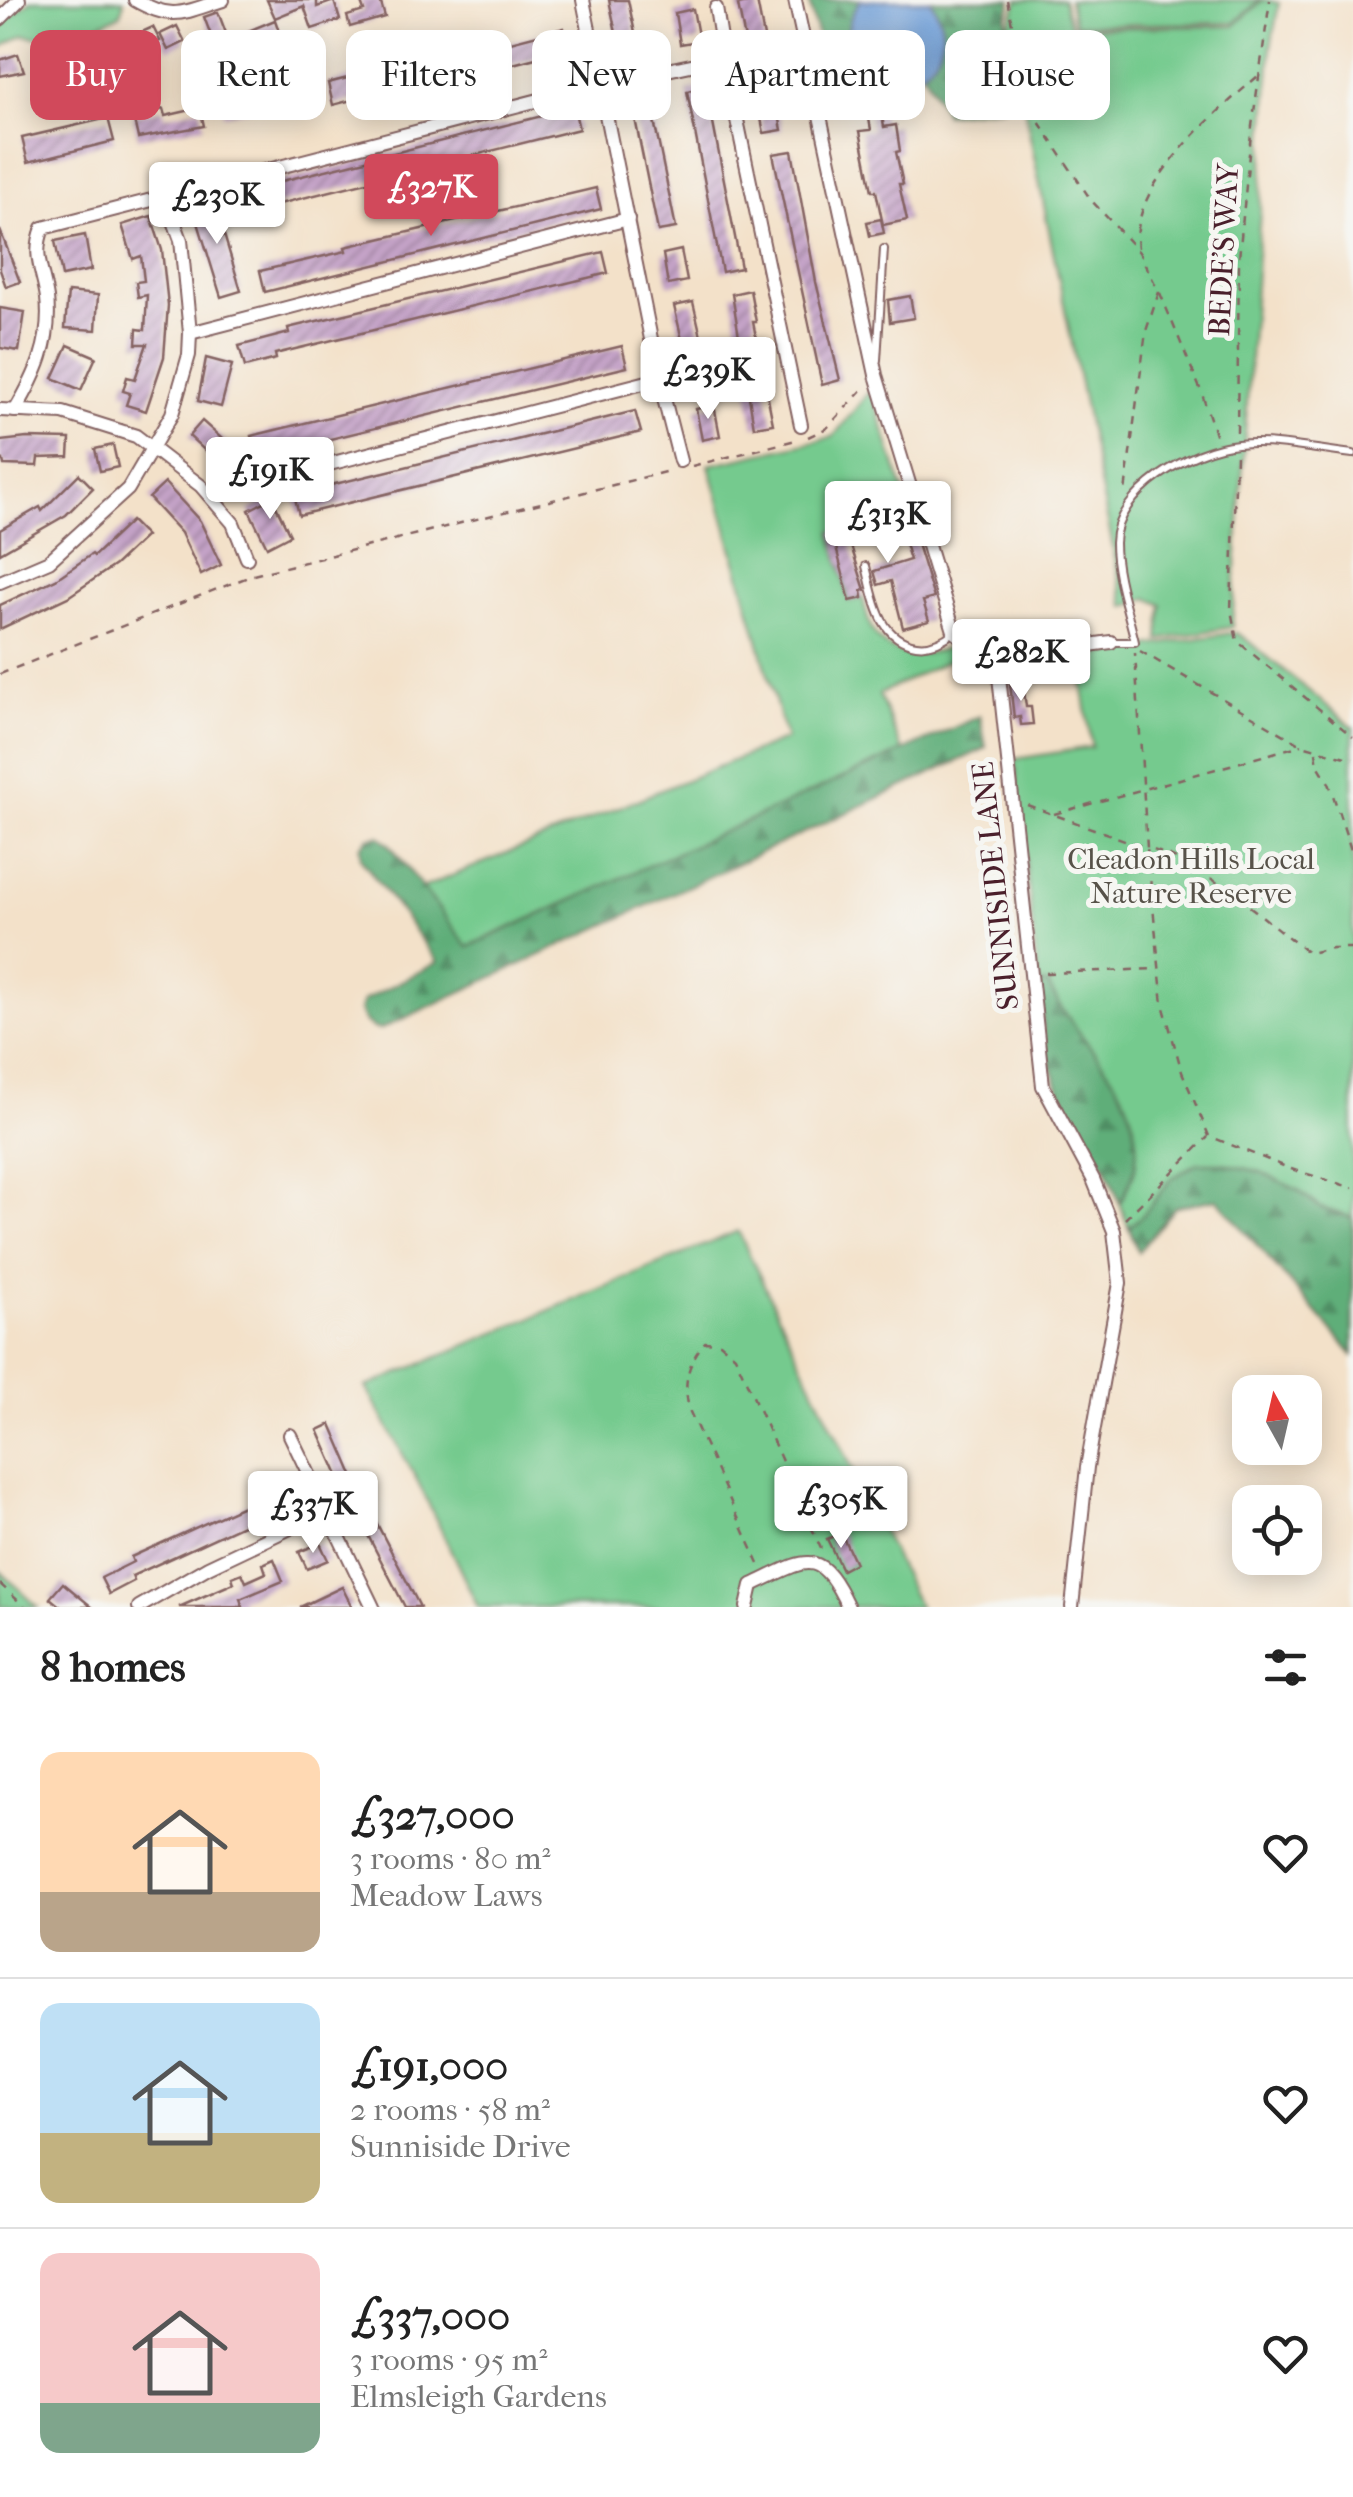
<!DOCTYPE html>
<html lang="en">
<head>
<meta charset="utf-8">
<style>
	:root { --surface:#fff; --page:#f6f6f6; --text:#222; --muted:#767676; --line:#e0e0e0; --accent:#d1495b }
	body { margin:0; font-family:"IM FELL French Canon",serif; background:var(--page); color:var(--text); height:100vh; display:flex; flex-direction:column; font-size:38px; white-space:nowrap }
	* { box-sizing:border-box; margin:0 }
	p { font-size:32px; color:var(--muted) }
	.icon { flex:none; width:55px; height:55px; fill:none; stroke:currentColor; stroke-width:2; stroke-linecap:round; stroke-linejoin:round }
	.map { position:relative; height:1607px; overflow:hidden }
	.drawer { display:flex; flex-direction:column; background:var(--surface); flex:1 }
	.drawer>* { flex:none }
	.guide { position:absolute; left:30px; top:30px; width:1295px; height:90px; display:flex; gap:20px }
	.needle { width:65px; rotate:352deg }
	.fabs { position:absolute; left:1232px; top:1375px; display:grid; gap:20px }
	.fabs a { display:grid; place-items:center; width:90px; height:90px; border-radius:20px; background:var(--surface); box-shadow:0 5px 25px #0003; font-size:50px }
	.price { position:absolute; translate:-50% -85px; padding:0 22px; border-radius:10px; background:#fff; color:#222; font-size:32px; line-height:65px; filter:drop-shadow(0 2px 5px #0008) }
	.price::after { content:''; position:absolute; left:50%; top:60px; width:30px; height:22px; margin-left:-15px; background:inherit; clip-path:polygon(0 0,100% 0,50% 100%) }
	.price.selected { background:var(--accent); color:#fff }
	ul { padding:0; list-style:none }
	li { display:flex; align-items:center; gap:30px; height:250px; padding:0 40px }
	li+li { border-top:2px solid var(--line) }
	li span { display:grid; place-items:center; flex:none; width:280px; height:200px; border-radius:20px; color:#555 }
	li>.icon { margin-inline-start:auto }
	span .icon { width:120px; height:120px; fill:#fffc; stroke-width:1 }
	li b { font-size:42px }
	h2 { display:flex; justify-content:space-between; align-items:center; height:120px; padding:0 40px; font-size:42px }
	.pill { padding:0 35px; border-radius:20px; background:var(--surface); box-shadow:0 5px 25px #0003; font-size:35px; line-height:90px }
	.pill.selected { background:var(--accent); color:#fff }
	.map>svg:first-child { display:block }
</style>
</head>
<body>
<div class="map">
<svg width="1353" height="1607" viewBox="0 0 1353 1607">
	<defs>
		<pattern id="forest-firs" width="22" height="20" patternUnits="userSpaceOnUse" patternTransform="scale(2.5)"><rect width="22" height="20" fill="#5fae79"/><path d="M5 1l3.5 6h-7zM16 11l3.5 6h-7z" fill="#508d63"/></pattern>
		<pattern id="building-hatch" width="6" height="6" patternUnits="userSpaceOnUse" patternTransform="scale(2.5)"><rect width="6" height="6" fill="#c4a3c7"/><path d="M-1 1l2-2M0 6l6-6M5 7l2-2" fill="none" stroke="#a184a2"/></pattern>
	</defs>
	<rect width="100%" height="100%" fill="#f6f6f2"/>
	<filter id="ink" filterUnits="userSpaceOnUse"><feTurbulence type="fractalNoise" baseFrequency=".01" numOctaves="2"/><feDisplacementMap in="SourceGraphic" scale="20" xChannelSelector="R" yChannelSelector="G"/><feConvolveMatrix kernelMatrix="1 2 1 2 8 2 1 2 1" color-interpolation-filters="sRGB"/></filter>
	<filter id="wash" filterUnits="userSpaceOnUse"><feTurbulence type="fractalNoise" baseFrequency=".0048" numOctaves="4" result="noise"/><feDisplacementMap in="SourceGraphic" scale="40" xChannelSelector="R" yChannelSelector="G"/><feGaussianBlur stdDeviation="2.25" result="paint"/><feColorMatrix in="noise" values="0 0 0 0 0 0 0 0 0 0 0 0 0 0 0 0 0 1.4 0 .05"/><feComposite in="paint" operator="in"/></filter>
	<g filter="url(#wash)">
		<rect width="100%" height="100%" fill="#f3e1c9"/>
		<g fill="#74ca8e" stroke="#5f745c" stroke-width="2.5">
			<path d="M 32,0 L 123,0 L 124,1 L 120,15 C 86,31 61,43 23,35 L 0,48 L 0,24 Z"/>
			<polygon points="1018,0 1063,0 1071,28 1234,26 1263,0 1279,3 1271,47 1232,627 1159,640 1162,605 1148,598 1125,607 1008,27"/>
			<polygon points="1069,0 1260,0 1234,23 1074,25"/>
			<path d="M 871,389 L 909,508 L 832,532 L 849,601 L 863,598 C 866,610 868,626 876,636 C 895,662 931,655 956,645 L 962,654 L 879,694 L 903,753 L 467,947 L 422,888 L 786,739 L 709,465 L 833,437 Z"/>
			<polygon points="1237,632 1353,727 1353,1355 1217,1199 1175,1207 1138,1252 1105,1165 1064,1102 1045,1049 1015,759 1092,747 1078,657"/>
			<polygon points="738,1231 919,1607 478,1607 418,1482 366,1387"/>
			<polygon points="0,1571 38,1607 0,1607"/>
		</g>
		<g fill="url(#forest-firs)" stroke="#546652" stroke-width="2.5">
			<polygon points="808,0 861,0 850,20 874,75 883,79 836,104"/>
			<path d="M 930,0 L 1012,0 L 1007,18 L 1003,107 L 945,114 L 923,72 C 946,50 948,25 930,0 Z"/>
			<path d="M 980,716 L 986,748 L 379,1030 C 367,1026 363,1021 360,1010 L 363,1001 L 438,962 L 361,859 L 360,847 L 368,838 L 379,836 L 389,844 L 468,947 Z"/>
			<path d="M 1039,983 L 1048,984 C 1078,1047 1148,1089 1135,1168 C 1133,1179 1125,1192 1120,1203 L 1105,1165 L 1064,1102 L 1045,1049 Z"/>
			<polygon points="1198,1163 1223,1163 1261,1172 1298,1190 1321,1208 1353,1218 1353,1355 1217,1199 1175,1207 1138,1252 1129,1227 1143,1215 1172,1178"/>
		</g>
		<path fill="#6d9cd6" stroke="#5c5e80" stroke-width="2.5" d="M 861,0 L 930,0 C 976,65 880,114 852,51 C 844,33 849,15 861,0 Z"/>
		<g id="blocks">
			<g fill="url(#building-hatch)">
				<polygon points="267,0 317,0 317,7 334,1 340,20 312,29 304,6 275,18"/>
				<polygon points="360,0 380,0 385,17 350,27 347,16 364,11"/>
				<polygon points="609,0 628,0 639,52 621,56"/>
				<polygon points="757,1 782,130 764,133 738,5"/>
				<polygon points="693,9 699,41 680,44 675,13"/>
				<polygon points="218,12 229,41 215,46 204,17"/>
				<polygon points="275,20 280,34 269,38 268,35 245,44 241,34"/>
				<polygon points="177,26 185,42 168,50 160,34"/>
				<polygon points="153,27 160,41 125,58 126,60 108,65 103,48 132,40 131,37"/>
				<polygon points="564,28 570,49 387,97 386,91 333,105 328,83 367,73 369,79"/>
				<polygon points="18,54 24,71 0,76 0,60"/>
				<polygon points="89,60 94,78 76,83 74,76 41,86 37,68 55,63 57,70"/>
				<polygon points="317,76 321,95 299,100 297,93 275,98 276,104 224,115 220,96"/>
				<polygon points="706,87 741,268 722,272 687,91"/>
				<polygon points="649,96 676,228 658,231 631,99"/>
				<polygon points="200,108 204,126 138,138 133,116 163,109 165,116"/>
				<polygon points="574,108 579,129 251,211 246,190"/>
				<polygon points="881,111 884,127 896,125 900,151 896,152 903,184 899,184 907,220 883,225 876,191 872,191 860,131 871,130 868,113"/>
				<polygon points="108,118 114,141 28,162 22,138"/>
				<polygon points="792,151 816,282 840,380 822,385 773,154"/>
				<polygon points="596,188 601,209 265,292 260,271 346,251 345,247"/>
				<polygon points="213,198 241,291 221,297 192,203"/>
				<polygon points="151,216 162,250 168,305 164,357 146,411 126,405 130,393 123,391 127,377 135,379 147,344 136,344 137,329 145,330 147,295 138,297 136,282 144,281 141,256 133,259 122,225"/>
				<polygon points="881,219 884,233 870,236 867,222"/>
				<polygon points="0,230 20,282 6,287 0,270"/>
				<polygon points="85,235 91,270 62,276 55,241"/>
				<polygon points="681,250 687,281 668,285 663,254"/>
				<polygon points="603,252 608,273 275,354 276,359 245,367 239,346 289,333 288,328"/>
				<polygon points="750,290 756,322 753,322 773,424 754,427 732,294"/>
				<polygon points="68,292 98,295 96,330 65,328"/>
				<polygon points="910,296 914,318 890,322 888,300"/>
				<polygon points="693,302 712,383 693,386 674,306"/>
				<polygon points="0,308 25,312 19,351 0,348"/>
				<polygon points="68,345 96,357 81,390 53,378"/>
				<polygon points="622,346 627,367 256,457 251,436"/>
				<polygon points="206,358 232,365 221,407 198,401"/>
				<polygon points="714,405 720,436 702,440 696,409"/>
				<polygon points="635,411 641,432 299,515 294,494"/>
				<polygon points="202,421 239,454 225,469 189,436"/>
				<polygon points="27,438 70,439 69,457 38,458 37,466 4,465 3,460 0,461 0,441"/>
				<polygon points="113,445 118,467 100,471 95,449"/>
				<polygon points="79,474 93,488 66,515 0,553 0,530 40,507 42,511"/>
				<polygon points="165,483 200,521 221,565 201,575 181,533 149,498"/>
				<polygon points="272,498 290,535 267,547 249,510"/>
				<polygon points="906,509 934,598 923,601 929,621 903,628 891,581 878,585 874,571 910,560 901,530 851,546 865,590 862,591 863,598 850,601 832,532"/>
				<polygon points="131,521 146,536 115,565 68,597 0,629 0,605 56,579 92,554 94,556"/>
				<polygon points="1015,623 1018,642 1003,645 999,627"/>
				<polygon points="1023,682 1026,707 1031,707 1033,724 1021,725 1020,717 1014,718 1010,684"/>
				<polygon points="331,1424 359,1489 420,1607 405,1607 344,1489 318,1430"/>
				<polygon points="288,1481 297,1500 132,1576 134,1581 109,1594 101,1578 133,1562 131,1557 261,1498 260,1494"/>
				<polygon points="841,1533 855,1563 842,1570 827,1539"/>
				<polygon points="320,1543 328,1560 307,1569 299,1552"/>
				<polygon points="274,1559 283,1581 240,1599 243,1607 179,1607 234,1583 232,1577 242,1573 246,1582 266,1573 263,1564"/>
				<polygon points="63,1583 92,1607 61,1607 50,1598"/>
				<polygon points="342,1587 352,1607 300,1607"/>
			</g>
		</g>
	</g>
	<g filter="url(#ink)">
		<use href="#blocks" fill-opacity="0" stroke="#856362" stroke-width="2.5"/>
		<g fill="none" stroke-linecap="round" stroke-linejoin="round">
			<defs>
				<g id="lane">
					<polyline points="877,360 884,249"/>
					<path d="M 866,566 C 874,597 878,639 916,645 C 930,647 943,641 954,632"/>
					<path d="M 1112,642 L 1135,642 C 1128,611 1115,575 1115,543 C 1115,492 1192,448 1238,444 C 1275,440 1316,450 1353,454"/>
				</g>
				<g id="street">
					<path d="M 135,0 C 173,22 184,12 223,0"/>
					<polyline points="583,0 659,379 680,461"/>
					<polyline points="795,0 876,375 954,631 998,667 1043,1086 1093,1179 1114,1231 1120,1283 1087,1467 1072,1607"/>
					<polyline points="716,8 724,58"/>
					<polyline points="0,19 19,0"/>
					<polyline points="190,333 628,219"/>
					<polyline points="0,410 63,413 136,436 201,486 233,523 247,558"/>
					<path d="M 15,411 C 36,375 52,342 47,298 C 43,270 32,256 43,228 L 601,84 L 724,58 L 801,425"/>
					<polyline points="209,495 659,379"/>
					<polyline points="0,582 49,561 128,489 172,414 189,355 190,333 181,240 165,197"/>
					<polyline points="998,667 1023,654 1111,642"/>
					<polyline points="290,1435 373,1607"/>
					<polyline points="139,1607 208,1567 326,1511"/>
					<path d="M 747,1607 L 752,1585 C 807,1559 819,1545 848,1607"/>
				</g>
			</defs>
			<use href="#lane" stroke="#856362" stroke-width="10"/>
			<use href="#street" stroke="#856362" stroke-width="16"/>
			<g stroke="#856362" stroke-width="2.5" stroke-dasharray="8 8" stroke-linecap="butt">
				<polyline points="1007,0 1028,100 1039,122 1091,200 1139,252 1159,292 1146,331 1125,492"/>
				<path d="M 1138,248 C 1129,184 1214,115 1258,76"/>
				<polyline points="1160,293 1201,391 1217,440"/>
				<polyline points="1237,432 1239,258 1251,133 1270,0"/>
				<polyline points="808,437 827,428 865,387"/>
				<polyline points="1236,455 1231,610 1237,641 1353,737"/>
				<polyline points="692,466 800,439"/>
				<polyline points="1140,651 1302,745 1353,759"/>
				<polyline points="0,674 253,575 669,471"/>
				<polyline points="1316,752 1318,765 1329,783 1353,856"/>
				<polyline points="1027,805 1147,848 1135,653"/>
				<polyline points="1054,814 1302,745"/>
				<path d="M 1353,948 L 1332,948 L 1309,953 C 1257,915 1211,867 1147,848 L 1163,1004 L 1182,1072 L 1209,1136 L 1291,1169 L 1353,1188"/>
				<polyline points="1046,973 1158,969"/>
				<polyline points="1125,1219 1208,1137"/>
				<path d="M 759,1564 L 690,1412 C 682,1385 687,1363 705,1342 L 720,1343 L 735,1356 L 822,1551"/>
				<polyline points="0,1584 25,1607"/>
			</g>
			<use href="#lane" stroke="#fff" stroke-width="6"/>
			<use href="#street" stroke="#fff" stroke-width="12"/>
		</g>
	</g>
	<g text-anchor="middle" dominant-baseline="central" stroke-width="10" stroke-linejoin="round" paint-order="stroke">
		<g font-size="30" fill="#4a1f2b" stroke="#f6f6f2">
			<text transform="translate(1224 250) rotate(-87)">BEDE'S WAY</text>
			<text transform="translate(996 886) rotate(-96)">SUNNISIDE LANE</text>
		</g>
		<g font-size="30" fill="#575249" stroke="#f6f6f2">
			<text x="1191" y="859">Cleadon Hills Local<tspan x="1191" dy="34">Nature Reserve</tspan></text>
		</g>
	</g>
</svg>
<div class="fabs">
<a><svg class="needle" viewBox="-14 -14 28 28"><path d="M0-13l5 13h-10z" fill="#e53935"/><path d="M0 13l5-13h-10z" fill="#767676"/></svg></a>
<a><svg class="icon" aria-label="locate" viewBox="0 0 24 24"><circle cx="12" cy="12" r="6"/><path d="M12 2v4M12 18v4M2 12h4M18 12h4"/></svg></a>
</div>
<b class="price selected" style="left:431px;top:239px">£327K</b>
<b class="price" style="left:217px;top:247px">£230K</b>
<b class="price" style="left:708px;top:422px">£239K</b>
<b class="price" style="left:270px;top:522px">£191K</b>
<b class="price" style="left:888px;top:566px">£313K</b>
<b class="price" style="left:1021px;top:704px">£282K</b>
<b class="price" style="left:841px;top:1551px">£305K</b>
<b class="price" style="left:313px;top:1556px">£337K</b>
<div class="guide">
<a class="pill selected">Buy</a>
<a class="pill">Rent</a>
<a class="pill">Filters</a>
<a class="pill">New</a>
<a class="pill">Apartment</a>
<a class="pill">House</a>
</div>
</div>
<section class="drawer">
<h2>8 homes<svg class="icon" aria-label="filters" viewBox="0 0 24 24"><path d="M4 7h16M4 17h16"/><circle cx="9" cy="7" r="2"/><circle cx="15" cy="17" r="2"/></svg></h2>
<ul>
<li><span style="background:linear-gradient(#ffd9b3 70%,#b9a48a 0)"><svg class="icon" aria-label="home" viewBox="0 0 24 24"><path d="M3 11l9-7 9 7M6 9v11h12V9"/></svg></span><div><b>£327,000</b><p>3 rooms · 80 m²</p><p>Meadow Laws</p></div><svg class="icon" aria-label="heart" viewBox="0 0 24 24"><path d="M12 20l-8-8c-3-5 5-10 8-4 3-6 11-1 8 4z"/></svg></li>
<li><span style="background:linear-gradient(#bfe0f5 65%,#c2b280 0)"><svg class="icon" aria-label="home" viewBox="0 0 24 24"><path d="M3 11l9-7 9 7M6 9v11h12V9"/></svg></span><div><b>£191,000</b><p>2 rooms · 58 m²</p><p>Sunniside Drive</p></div><svg class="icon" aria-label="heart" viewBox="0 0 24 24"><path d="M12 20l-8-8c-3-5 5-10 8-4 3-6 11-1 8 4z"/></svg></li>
<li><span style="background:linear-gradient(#f6c9c9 75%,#7fa58c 0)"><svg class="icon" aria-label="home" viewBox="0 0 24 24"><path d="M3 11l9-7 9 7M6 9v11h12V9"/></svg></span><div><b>£337,000</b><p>3 rooms · 95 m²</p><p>Elmsleigh Gardens</p></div><svg class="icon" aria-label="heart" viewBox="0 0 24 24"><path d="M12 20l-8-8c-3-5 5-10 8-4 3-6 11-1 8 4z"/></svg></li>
</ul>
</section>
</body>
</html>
